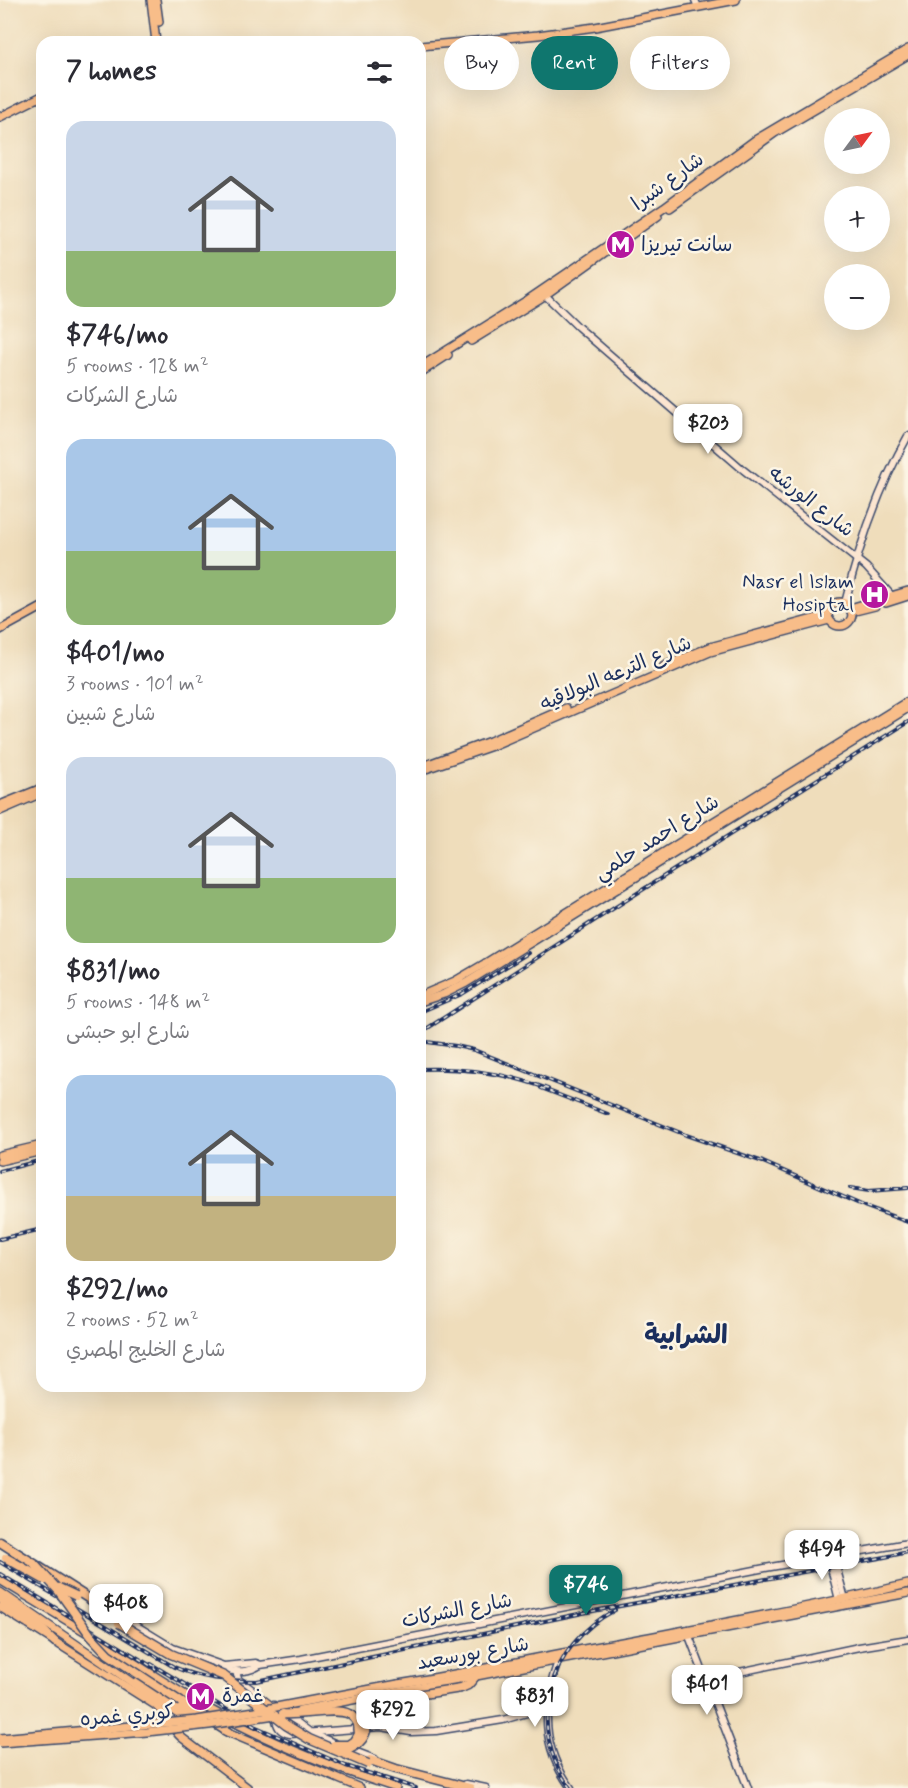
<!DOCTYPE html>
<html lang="en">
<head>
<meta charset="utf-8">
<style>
	:root { --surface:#fff; --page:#f7f7f7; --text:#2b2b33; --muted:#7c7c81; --accent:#0f766e }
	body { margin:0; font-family:Mynerve,"Playpen Sans Arabic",sans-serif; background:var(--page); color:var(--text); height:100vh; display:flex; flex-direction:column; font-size:22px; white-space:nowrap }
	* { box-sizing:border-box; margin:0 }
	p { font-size:20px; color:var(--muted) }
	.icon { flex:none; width:33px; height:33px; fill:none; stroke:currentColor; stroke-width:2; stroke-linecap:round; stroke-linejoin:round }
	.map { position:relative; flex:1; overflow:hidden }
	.details { position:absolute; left:36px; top:36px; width:390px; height:1356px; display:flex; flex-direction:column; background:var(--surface); border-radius:18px; box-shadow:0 6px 24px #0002 }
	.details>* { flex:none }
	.banner { position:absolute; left:444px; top:36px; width:374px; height:54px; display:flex; gap:12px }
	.needle { width:39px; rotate:57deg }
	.fabs { position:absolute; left:824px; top:108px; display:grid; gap:12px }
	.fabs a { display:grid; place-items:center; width:66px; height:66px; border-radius:50%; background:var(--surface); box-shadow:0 6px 24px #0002; font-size:30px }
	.price { position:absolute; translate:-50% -51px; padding:0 14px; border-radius:12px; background:#fff; color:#222; font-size:20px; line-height:39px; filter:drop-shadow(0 2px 3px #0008) }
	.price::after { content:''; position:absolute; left:50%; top:36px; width:18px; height:14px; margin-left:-9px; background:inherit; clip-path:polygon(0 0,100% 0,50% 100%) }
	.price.selected { background:var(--accent); color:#fff }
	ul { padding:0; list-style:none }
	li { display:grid; align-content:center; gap:12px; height:318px; padding:0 30px }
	li span { display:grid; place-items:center; height:186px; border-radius:18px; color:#555 }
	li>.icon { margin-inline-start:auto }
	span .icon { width:108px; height:108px; fill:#fffc; stroke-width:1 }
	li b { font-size:26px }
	h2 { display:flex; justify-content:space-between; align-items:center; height:72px; padding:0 30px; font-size:26px }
	.tag { padding:0 21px; border-radius:27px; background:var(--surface); box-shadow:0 6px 24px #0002; font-size:21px; line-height:54px }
	.tag.selected { background:var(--accent); color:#fff }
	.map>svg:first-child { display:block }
</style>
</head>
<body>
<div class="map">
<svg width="908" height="1788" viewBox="0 0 908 1788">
	<rect width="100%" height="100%" fill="#fcf5e5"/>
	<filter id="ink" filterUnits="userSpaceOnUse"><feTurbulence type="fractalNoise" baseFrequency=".0167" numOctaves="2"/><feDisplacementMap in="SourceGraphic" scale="12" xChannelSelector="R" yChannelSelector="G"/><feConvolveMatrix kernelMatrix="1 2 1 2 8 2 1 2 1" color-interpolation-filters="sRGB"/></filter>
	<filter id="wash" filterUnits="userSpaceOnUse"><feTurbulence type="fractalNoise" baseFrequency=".008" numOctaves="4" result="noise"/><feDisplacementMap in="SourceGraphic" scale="24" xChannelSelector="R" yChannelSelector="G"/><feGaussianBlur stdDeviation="1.35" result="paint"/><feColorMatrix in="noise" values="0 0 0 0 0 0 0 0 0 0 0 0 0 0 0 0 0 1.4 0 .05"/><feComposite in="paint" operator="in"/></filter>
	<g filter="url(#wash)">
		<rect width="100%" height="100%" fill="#efddbb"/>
	</g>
	<g filter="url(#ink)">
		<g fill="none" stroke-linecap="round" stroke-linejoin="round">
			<defs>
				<g id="secondary">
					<polyline points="695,0 698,7"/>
					<polyline points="545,295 578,327 741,468 866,567 892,596"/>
					<path d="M 845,603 C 859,546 879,487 908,436"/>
					<polyline points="833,1555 845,1599"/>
					<polyline points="828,1556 839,1600"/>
					<polyline points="124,1618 173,1648 224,1666 256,1663 260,1665 301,1659 765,1568 908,1543"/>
					<polyline points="689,1636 748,1788"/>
					<path d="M 558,1661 C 542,1707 541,1747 571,1788"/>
					<path d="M 224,1669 C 235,1673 251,1672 260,1665"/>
					<polyline points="236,1671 238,1679 258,1694"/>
					<polyline points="706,1679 859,1647 908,1639"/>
					<polyline points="274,1705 311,1733 339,1745"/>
					<path d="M 275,1716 C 277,1726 279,1732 290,1734 L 381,1727 L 411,1732 L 436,1731 L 503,1720 L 547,1707"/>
					<polyline points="349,1749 375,1759"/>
					<polyline points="466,1784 486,1788"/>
				</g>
				<g id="primary">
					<polyline points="151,0 156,42"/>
					<polyline points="156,0 159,22"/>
					<polyline points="420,46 538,35 595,27 736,0"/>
					<polyline points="0,117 42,96"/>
					<polyline points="670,208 775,133 908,55"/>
					<polyline points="621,242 658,216"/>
					<polyline points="471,341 541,298 611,248"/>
					<polyline points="420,367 529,299 664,207 755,140 908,49"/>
					<polyline points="420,373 448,355"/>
					<circle cx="840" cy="614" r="12"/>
					<polyline points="886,603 908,596"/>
					<polyline points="850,608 908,591"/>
					<polyline points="851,612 875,606"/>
					<polyline points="0,630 42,607"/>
					<polyline points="664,666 710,647 828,615"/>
					<polyline points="426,765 490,741 566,708"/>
					<polyline points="420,771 492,746 710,652 829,620"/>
					<polyline points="0,805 42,788"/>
					<polyline points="0,811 42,793"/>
					<polyline points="420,996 455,981 484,964 908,701"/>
					<polyline points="420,1002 444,994 466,983 908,708"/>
					<polyline points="0,1155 42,1145"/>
					<polyline points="0,1161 42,1151"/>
					<polyline points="0,1580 89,1634"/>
					<polyline points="0,1592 181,1716 192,1722"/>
					<path d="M 0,1607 L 155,1705 C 168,1716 170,1727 181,1737 L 248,1788"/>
					<path d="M 98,1640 C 137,1664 175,1690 215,1712 C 272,1744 334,1768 396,1788"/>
					<polyline points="137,1681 197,1720"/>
					<path d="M 398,1684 C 464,1673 529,1659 595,1647 C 700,1627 804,1609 908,1584"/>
					<polyline points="399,1691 908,1593"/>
					<polyline points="225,1731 360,1788"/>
				</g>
				<g id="highway">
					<polyline points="0,1542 91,1600"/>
					<polyline points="0,1599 40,1627 55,1642"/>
					<polyline points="461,1688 468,1685 474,1678"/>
					<polyline points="255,1694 269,1705"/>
					<polyline points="181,1702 228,1732"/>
					<polyline points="370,1760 396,1769 470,1788"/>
				</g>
			</defs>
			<use href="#secondary" stroke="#3b496c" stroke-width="9"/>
			<use href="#primary" stroke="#3b496c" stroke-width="10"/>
			<use href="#highway" stroke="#3b496c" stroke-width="11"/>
			<use href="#secondary" stroke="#fce5d0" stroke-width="6"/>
			<use href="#primary" stroke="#f8bd89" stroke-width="7"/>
			<use href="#highway" stroke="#f8bd89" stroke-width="8"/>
			<defs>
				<g id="rail">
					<polyline points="420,1012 462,994 528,953"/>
					<polyline points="420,1033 628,899 908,722"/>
					<polyline points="420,1041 456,1046 474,1050 686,1135 763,1162 864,1206 908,1222"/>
					<path d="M 420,1069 C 465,1067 506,1073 548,1089"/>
					<polyline points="541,1088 608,1114"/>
					<polyline points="0,1171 42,1160"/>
					<polyline points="850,1188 869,1191 908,1188"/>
					<polyline points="0,1239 42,1229"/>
					<path d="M 0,1562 L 174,1667 C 201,1679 228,1681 257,1681 L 588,1612 L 885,1557 L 908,1552"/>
					<polyline points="0,1574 156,1669"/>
					<polyline points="151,1664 254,1726 346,1766 416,1788"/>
					<path d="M 570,1788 C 525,1726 548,1645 615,1610"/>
				</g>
			</defs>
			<use href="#rail" stroke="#1b2f5e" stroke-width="4"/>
			<use href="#rail" stroke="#fcf5e5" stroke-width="1.5" stroke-dasharray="4.5" stroke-linecap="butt"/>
			<defs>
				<g id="primary-bridge">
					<polyline points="300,1710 399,1691"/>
					<polyline points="0,1738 197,1720 255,1711 398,1684"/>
					<polyline points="0,1743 147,1732 209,1725 275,1715"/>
				</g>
				<g id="highway-bridge">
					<polyline points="6,1558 45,1580"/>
					<polyline points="34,1564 58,1590 91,1636 108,1654 181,1702"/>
					<polyline points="59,1588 76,1596"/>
					<polyline points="91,1600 127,1623"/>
					<polyline points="119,1623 171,1654 224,1676 286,1725 309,1739 368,1764"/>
					<path d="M 283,1714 C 300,1716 336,1707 349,1714 C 353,1716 356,1720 358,1724 L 359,1734 L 355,1741 L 349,1745 L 334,1745"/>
					<path d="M 341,1753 C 380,1738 358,1720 379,1701 L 461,1688"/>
				</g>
			</defs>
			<use href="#primary-bridge" stroke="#3b496c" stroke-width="10" stroke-linecap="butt"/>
			<use href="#highway-bridge" stroke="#3b496c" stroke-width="11" stroke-linecap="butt"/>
			<use href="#primary-bridge" stroke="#f8bd89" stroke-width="7"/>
			<use href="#highway-bridge" stroke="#f8bd89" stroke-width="8"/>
		</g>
	</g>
	<defs>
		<symbol id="metro-disc" viewBox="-11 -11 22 22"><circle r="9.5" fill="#b5179e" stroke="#fcf5e5"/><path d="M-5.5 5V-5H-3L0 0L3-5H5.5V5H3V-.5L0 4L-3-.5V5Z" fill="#fff"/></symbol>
		<symbol id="hospital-disc" viewBox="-11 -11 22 22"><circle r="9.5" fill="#b5179e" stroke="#fcf5e5"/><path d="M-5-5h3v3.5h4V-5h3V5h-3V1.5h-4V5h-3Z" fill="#fff"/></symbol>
	</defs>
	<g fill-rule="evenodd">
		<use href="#metro-disc" x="604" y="228" width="33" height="33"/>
		<use href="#hospital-disc" x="858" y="578" width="33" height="33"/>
		<use href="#metro-disc" x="184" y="1680" width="33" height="33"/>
	</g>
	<g text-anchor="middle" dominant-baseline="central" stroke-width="5" stroke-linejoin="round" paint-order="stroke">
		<g font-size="20" fill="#1b2f5e" stroke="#fcf5e5">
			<text transform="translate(668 182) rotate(-36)">شارع شبرا</text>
			<text transform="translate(811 502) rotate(38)">شارع الورشه</text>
			<text transform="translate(616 674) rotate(-23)">شارع الترعه البولاقيه</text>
			<text transform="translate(657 838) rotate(-32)">شارع احمد حلمي</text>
			<text transform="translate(457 1611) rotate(-11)">شارع الشركات</text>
			<text transform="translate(473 1654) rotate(-10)">شارع بورسعيد</text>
			<text transform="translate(127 1716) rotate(-5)">كوبري غمره</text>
		</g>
		<g font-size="20" fill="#1b2f5e" stroke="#fcf5e5" text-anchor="start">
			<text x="641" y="245">سانت تيريزا</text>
			<text x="854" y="582" text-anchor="end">Nasr el Islam<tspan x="854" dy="23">Hosiptal</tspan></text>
			<text x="222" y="1696">غمرة</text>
		</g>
		<g font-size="26" font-weight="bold" fill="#1b2f5e" stroke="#fcf5e5">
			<text x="686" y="1336">الشرابية</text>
		</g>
	</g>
</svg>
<div class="fabs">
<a><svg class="needle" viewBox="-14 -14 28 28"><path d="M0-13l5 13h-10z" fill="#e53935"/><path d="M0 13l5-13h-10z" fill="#7c7c81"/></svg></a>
<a>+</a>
<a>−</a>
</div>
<b class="price" style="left:708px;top:455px">$203</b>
<b class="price" style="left:822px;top:1581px">$494</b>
<b class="price selected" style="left:586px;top:1616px">$746</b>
<b class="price" style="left:126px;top:1635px">$408</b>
<b class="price" style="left:707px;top:1716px">$401</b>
<b class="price" style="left:535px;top:1728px">$831</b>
<b class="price" style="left:393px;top:1741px">$292</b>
<div class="banner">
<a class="tag">Buy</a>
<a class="tag selected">Rent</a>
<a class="tag">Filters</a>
</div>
<section class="details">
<h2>7 homes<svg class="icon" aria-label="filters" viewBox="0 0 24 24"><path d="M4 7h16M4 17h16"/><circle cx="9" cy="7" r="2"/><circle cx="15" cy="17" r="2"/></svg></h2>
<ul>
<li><span style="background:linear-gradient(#c9d6e8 70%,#8fb573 0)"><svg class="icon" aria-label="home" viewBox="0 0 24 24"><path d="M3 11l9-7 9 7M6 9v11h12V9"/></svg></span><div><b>$746/mo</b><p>5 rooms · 128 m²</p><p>شارع الشركات</p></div></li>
<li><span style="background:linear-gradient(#a9c7e8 60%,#8fb573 0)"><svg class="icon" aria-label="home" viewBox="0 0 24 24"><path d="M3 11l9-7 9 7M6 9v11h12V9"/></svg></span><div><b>$401/mo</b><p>3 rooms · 101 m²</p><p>شارع شبين</p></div></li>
<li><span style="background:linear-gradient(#c9d6e8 65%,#8fb573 0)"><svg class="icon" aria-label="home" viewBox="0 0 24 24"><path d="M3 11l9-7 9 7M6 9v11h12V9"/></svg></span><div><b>$831/mo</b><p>5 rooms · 148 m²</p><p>شارع ابو حبشى</p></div></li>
<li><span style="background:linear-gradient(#a9c7e8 65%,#c2b280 0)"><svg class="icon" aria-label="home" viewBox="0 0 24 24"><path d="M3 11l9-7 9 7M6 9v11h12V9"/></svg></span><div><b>$292/mo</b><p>2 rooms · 52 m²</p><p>شارع الخليج المصري</p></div></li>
</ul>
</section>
</div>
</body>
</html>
